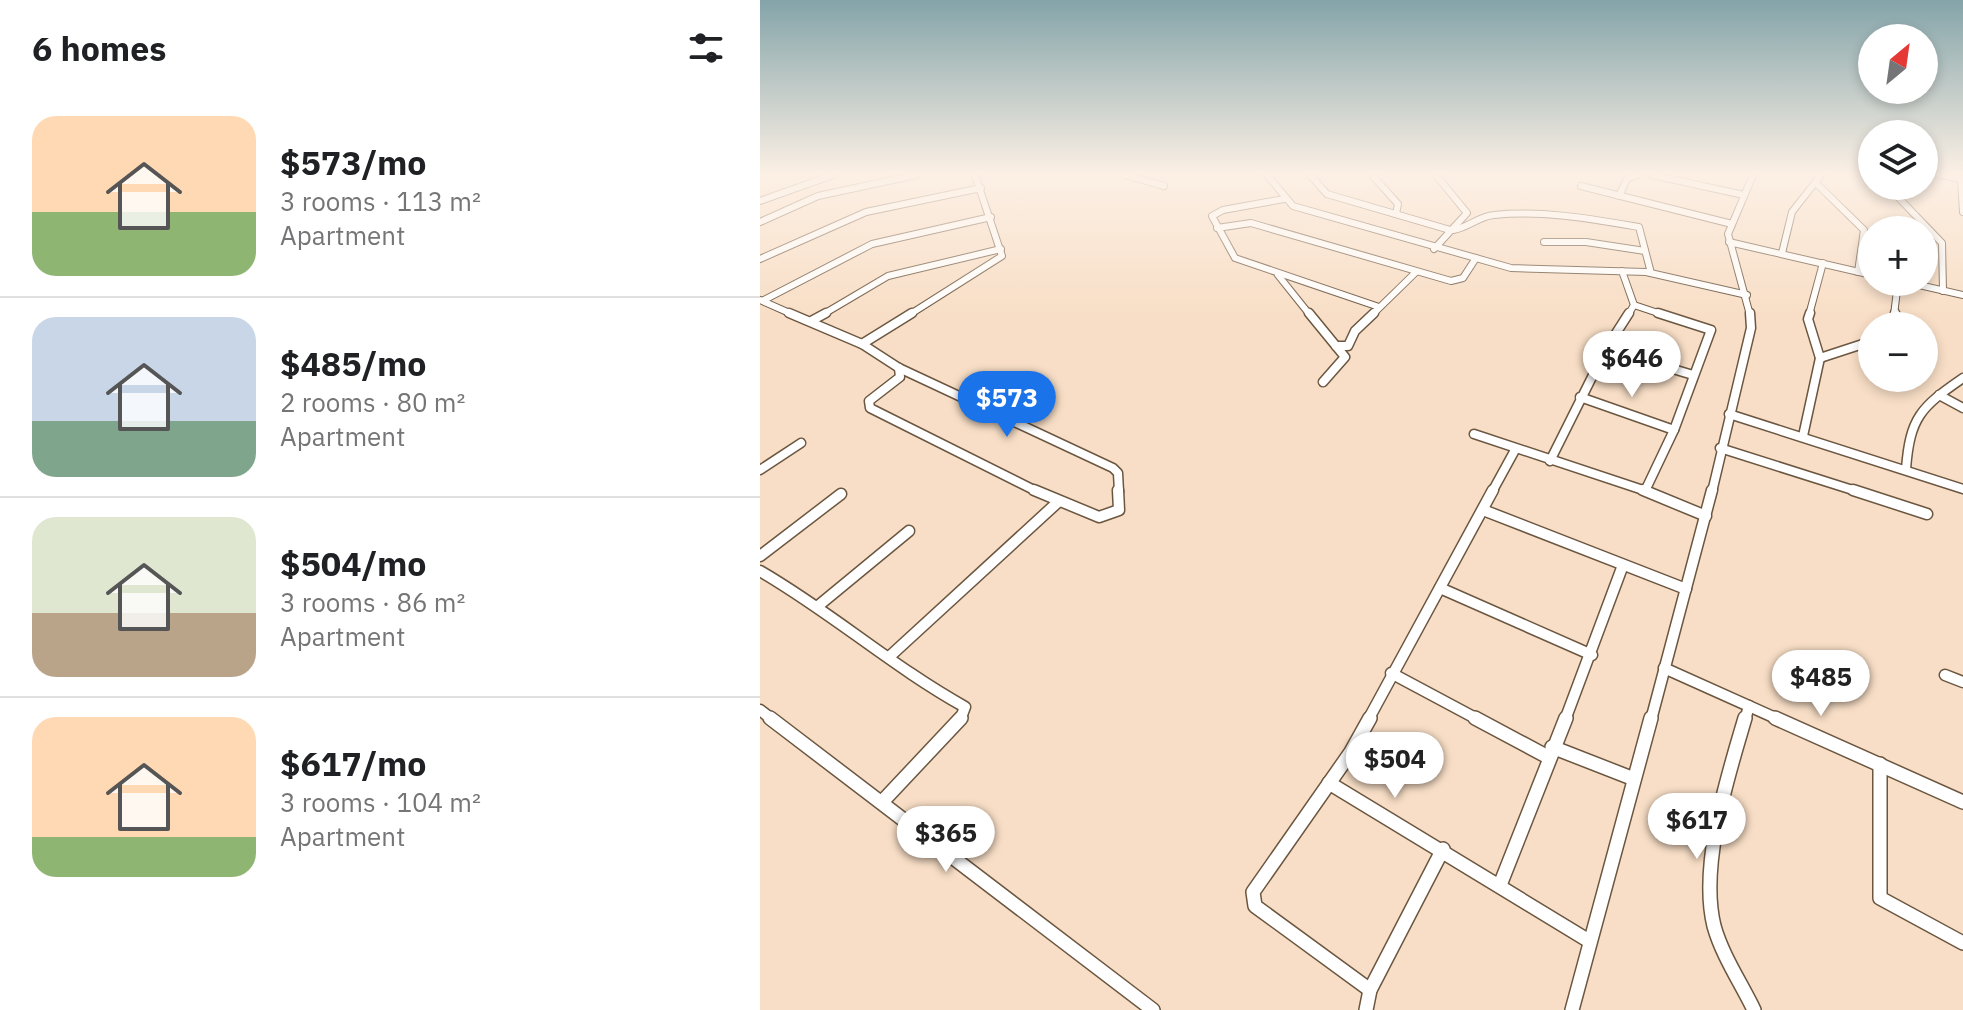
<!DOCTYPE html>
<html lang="en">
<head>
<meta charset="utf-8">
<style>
	:root { --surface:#fff; --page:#f2f2f2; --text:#202124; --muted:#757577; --line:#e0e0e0; --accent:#1a73e8 }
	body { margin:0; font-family:"IBM Plex Sans",sans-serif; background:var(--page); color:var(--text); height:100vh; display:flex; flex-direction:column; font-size:30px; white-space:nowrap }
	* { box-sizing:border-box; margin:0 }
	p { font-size:26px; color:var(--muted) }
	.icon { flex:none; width:44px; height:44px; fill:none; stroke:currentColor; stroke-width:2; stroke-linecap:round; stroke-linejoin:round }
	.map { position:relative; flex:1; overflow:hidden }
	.sheet { display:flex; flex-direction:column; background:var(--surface); width:760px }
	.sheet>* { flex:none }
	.needle { width:52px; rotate:29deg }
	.controls { position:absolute; left:1098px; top:24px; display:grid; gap:16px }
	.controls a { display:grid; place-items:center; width:80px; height:80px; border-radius:50%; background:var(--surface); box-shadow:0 4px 12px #0003; font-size:40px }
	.price { position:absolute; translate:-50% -68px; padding:0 18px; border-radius:28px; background:#fff; color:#222; font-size:26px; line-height:52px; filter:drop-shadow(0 2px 4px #0008) }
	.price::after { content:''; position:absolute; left:50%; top:48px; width:24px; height:18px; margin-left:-12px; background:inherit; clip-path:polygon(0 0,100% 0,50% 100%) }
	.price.selected { background:var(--accent); color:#fff }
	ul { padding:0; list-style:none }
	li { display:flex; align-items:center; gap:24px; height:200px; padding:0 32px }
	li+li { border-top:2px solid var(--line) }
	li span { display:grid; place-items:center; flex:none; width:224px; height:160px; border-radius:24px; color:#555 }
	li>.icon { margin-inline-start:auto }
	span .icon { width:96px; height:96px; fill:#fffc; stroke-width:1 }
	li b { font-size:34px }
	h2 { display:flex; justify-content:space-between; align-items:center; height:96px; padding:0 32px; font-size:34px }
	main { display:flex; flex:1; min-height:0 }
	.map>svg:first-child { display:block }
</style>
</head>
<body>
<main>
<section class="sheet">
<h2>6 homes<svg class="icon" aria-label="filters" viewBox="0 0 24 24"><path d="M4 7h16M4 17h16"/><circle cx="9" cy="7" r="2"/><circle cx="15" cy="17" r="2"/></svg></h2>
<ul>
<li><span style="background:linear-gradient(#ffd9b3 60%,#8fb573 0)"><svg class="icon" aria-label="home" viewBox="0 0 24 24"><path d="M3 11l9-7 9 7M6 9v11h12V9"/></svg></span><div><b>$573/mo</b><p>3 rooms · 113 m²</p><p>Apartment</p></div></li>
<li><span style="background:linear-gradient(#c9d6e8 65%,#7fa58c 0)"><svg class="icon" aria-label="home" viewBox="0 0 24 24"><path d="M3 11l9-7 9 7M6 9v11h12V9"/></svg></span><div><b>$485/mo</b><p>2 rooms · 80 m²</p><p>Apartment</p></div></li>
<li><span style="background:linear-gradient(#dfe7d0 60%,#b9a48a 0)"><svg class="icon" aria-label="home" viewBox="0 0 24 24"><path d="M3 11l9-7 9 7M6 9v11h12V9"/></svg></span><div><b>$504/mo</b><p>3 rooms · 86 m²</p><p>Apartment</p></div></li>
<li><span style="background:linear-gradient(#ffd9b3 75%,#8fb573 0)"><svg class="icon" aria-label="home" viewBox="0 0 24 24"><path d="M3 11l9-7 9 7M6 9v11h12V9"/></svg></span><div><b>$617/mo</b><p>3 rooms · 104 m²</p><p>Apartment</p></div></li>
</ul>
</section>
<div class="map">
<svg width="1203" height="1010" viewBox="0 0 1203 1010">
	<rect width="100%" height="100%" fill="#f8dec6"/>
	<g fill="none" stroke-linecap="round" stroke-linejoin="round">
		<defs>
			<g id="minor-far3">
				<polyline points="365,175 404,186"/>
				<polyline points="507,175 533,206 751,268 886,272 987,295"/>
				<polyline points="550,175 567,194 690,230"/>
				<polyline points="612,175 638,204 636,214"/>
				<polyline points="892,175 984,195"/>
				<polyline points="1181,175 1203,179"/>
				<polyline points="1201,179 1203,212"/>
				<polyline points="1057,184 1104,230 1098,272"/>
				<polyline points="821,186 972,224"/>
				<polyline points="1132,186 1134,193 1182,243 1183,291"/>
				<polyline points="859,196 867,179 877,175"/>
				<polyline points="524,199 463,210 452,216 475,258 619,307"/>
				<polyline points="0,201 73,175"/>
				<polyline points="0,222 58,196 156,175"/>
				<polyline points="457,228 491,223 691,281 703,278 716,258"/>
				<path d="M 693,230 C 708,228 719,216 734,215 C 782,210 832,219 879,227 L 891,273"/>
				<polyline points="784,242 826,242 885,251"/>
				<polyline points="969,242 1112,275"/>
				<polyline points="674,249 707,213 676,175"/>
				<polyline points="1022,253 1032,212 1061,175"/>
				<polyline points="0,259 106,212 221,188"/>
				<polyline points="862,271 874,305"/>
				<polyline points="518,275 550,315"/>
				<polyline points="1146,282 1203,295"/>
				<polyline points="0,300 34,315"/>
				<polyline points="4,300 112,244 231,217"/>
				<polyline points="874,305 904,315"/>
				<polyline points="62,315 128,276 241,249"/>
				<polyline points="149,315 242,256 215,175"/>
				<polyline points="612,315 656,272"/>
				<polyline points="868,315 874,305"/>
				<polyline points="990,315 968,234 993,175"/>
				<polyline points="1049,315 1063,263"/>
				<polyline points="1134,315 1138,282"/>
			</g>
			<g id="minor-far2">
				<polyline points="29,313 102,344 139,368"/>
				<polyline points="549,313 585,357 563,382"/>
				<polyline points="53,320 66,313"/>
				<polyline points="1133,326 1135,313"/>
				<polyline points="102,344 152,313"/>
				<polyline points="576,346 588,346 595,331 614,313"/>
				<polyline points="846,349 933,375"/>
				<polyline points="1060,358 1112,341"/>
				<polyline points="139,368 353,468 358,473 359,492"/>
				<polyline points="139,368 140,377 109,401 110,408 278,492"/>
				<polyline points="1179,395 1203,408"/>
				<polyline points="820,397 914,430"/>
				<polyline points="969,414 1203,489"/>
				<polyline points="714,434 889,492"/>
				<polyline points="1043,436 1060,358 1048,319 1050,313"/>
				<polyline points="960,448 1099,492"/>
				<polyline points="790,461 846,349 869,313"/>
				<path d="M 1146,469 C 1150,417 1161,407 1203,378"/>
				<polyline points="0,470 41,443"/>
				<polyline points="885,491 914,430 951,330 898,313"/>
				<polyline points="732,492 755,450"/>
				<polyline points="952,492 991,328 990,313"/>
			</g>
			<g id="minor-far1">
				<polyline points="274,490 339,517 359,510 358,490"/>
				<polyline points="883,490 946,516"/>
				<polyline points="1093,490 1167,514"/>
				<polyline points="723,510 926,589"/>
				<polyline points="0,556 81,494"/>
				<path d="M 0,571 C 71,612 133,667 205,707 L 200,720"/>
				<polyline points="680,588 832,655"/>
				<polyline points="58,606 149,531"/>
				<polyline points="129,657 298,502"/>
				<polyline points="904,668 1020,720"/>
				<polyline points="631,673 719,720"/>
				<polyline points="1185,675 1203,682"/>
				<polyline points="0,710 13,720"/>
				<polyline points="608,720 733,490"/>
				<polyline points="805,720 863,565"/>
				<polyline points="891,720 952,490"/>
				<polyline points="985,720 989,706"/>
			</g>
			<g id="minor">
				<polyline points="10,718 393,1010"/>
				<polyline points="610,718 591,752 493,892 495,906 610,990"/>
				<polyline points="715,718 788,757"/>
				<path d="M 985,718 C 968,776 939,865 954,926 C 962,955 981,983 994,1010"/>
				<polyline points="1015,718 1203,802"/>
				<polyline points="792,747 874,779"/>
				<polyline points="1120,764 1120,898 1203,943"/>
				<polyline points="569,783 829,941"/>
				<polyline points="122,802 201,718"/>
				<polyline points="740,885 806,718"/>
				<polyline points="606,1010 610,990 683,849"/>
				<polyline points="812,1010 891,718"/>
			</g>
		</defs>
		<use href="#minor-far3" stroke="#6b5640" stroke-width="8"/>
		<use href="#minor-far2" stroke="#6b5640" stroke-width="11"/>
		<use href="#minor-far1" stroke="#6b5640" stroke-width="13"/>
		<use href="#minor" stroke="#6b5640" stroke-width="16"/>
		<use href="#minor-far3" stroke="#fff" stroke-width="6"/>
		<use href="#minor-far2" stroke="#fff" stroke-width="8"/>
		<use href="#minor-far1" stroke="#fff" stroke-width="10"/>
		<use href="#minor" stroke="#fff" stroke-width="13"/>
	</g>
	<linearGradient id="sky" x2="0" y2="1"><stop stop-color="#84a4a9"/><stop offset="0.55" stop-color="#fcf0e5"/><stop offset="1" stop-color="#fcf0e5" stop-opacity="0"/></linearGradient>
	<rect width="1203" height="316" fill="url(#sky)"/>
</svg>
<div class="controls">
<a><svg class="needle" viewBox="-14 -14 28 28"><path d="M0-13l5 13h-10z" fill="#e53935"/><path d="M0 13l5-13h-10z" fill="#757577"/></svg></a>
<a><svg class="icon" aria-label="layers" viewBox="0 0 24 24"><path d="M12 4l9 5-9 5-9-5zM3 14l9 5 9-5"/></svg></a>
<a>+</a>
<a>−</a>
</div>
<b class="price" style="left:872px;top:399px">$646</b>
<b class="price selected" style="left:247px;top:439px">$573</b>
<b class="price" style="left:1061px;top:718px">$485</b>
<b class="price" style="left:635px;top:800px">$504</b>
<b class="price" style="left:937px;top:861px">$617</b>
<b class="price" style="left:186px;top:874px">$365</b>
</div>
</main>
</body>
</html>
